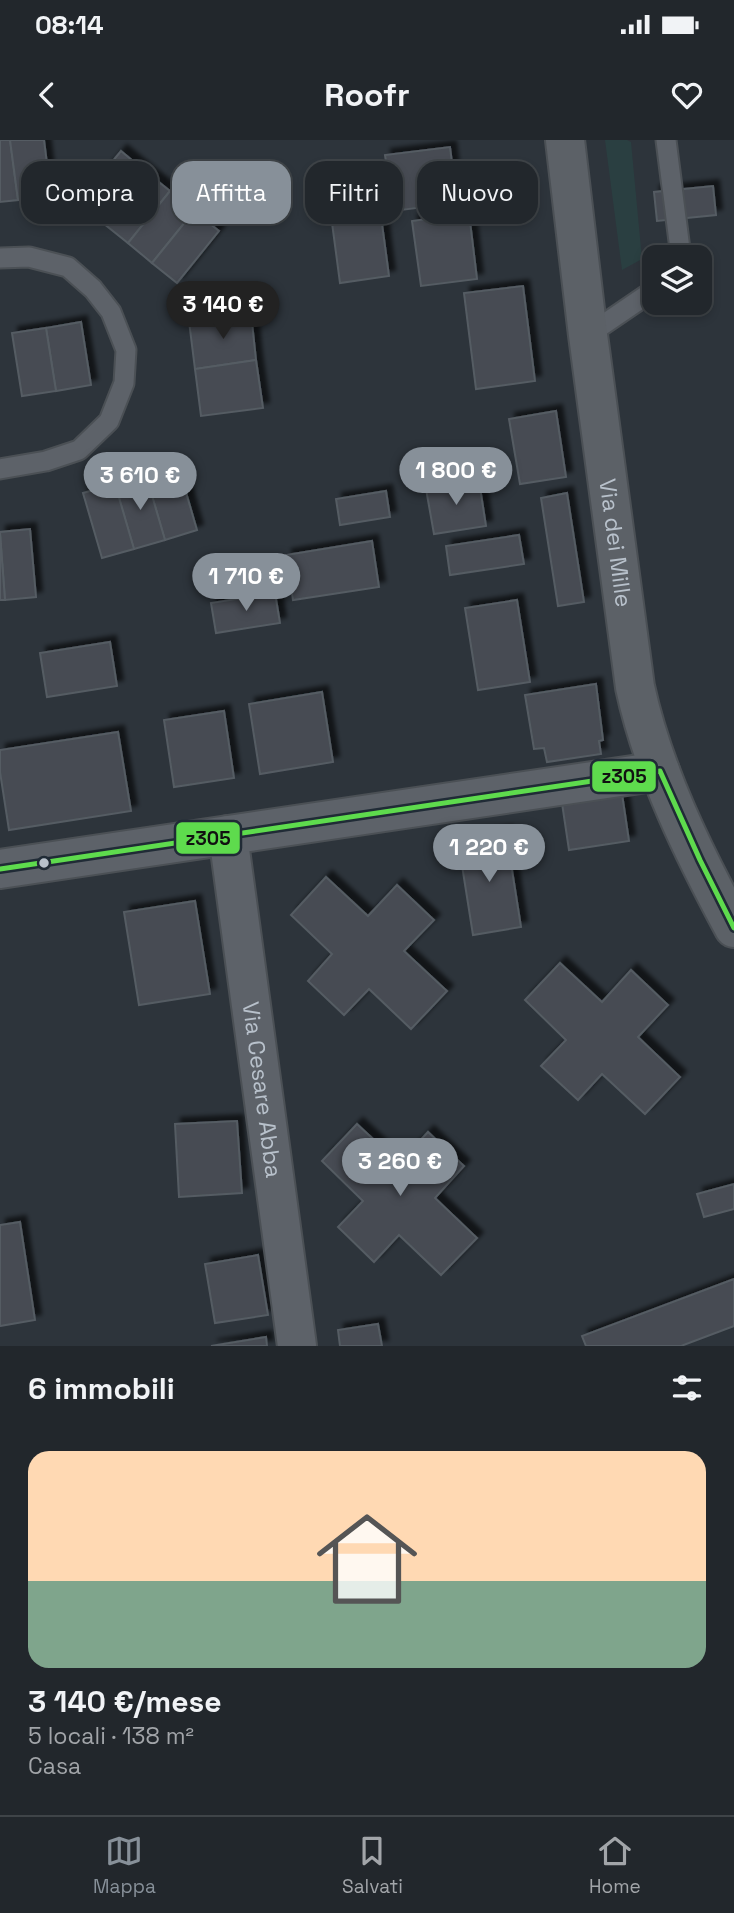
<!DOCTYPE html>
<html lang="it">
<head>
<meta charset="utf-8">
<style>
	:root { --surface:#22272c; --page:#2e3338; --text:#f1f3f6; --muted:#a2a5a9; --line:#3f4448; --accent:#879099 }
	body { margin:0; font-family:"Space Grotesk",sans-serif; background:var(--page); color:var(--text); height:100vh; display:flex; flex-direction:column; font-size:26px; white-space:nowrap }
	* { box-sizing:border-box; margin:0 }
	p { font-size:23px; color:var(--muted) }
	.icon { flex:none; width:38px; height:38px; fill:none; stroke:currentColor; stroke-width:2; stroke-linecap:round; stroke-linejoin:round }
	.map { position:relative; height:1206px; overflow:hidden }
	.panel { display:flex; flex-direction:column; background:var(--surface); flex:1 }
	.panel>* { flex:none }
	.guide { position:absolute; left:21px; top:21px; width:693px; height:63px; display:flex; gap:14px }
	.buttons { position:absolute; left:642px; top:105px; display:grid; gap:14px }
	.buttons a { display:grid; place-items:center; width:70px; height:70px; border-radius:14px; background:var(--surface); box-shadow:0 4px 10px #0003,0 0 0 2px var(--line); font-size:35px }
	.price { position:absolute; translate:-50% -60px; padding:0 16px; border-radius:24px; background:var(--accent); color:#fff; font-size:23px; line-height:46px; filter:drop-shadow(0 2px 4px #0008) }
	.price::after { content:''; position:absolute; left:50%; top:42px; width:21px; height:16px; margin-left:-10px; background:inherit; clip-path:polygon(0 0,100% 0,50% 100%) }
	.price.active { background:#222; color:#fff }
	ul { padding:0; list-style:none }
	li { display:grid; align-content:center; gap:14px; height:371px; padding:0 28px }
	li span { display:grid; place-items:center; height:217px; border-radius:21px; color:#555 }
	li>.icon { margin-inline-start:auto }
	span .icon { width:126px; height:126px; fill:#fffc; stroke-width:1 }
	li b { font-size:30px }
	h2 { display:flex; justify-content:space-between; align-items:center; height:84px; padding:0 28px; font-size:30px }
	.tag { padding:0 24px; border-radius:21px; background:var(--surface); box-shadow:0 4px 10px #0003,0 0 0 2px var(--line); font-size:24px; line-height:63px }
	.tag.active { background:var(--accent); color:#fff }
	.status { display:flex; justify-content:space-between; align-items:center; height:49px; padding:0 35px; background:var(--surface); direction:ltr }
	.status svg { height:19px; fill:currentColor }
	header { display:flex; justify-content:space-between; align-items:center; height:91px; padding:0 28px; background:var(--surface); font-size:32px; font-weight:600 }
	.menu { display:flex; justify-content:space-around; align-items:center; height:98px; border-top:2px solid var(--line); background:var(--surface); font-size:19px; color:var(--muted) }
	.menu a { display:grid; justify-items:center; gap:4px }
	.menu .active { color:var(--accent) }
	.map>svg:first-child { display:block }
</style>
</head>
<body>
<div class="status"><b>08:14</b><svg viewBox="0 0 49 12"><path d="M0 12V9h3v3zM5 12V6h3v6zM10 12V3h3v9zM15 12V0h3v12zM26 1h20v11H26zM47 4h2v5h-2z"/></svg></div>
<header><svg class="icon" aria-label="back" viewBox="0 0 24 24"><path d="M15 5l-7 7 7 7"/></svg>Roofr<svg class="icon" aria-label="heart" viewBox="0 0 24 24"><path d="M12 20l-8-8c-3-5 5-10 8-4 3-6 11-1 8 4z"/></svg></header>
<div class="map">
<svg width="734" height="1206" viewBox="0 0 734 1206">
	<defs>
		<filter id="shadow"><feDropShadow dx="6" dy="-6" stdDeviation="2" flood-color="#0009"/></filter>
	</defs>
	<rect width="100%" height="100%" fill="#2d343b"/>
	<polygon fill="#2a3f41" points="605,0 627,0 631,2 642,119 622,130"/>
	<g fill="#464c52" stroke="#555c63" stroke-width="2" filter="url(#shadow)">
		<polygon points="0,0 10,0 18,60 0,62"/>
		<polygon points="10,0 44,0 51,56 18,60"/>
		<polygon points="450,7 457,63 393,71 385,15"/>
		<polygon points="121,11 145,31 103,83 78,63"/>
		<polygon points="145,31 170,51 128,103 103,83"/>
		<polygon points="713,46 716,75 657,81 654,52"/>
		<polygon points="170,51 194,71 152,123 128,103"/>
		<polygon points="378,54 389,136 340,143 329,60"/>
		<polygon points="194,71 219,91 177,143 152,123"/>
		<polygon points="469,73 477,139 421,146 412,81"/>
		<polygon points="523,146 535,241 476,249 464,153"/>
		<polygon points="251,173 256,220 195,229 189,181"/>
		<polygon points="81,182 91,245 56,251 46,188"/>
		<polygon points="46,188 56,251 22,256 12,193"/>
		<polygon points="256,220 263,268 201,276 195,229"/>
		<polygon points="556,271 566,337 520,344 509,279"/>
		<polygon points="178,325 197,390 165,400 146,335"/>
		<polygon points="146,335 165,400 134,409 115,344"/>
		<polygon points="479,341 486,386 434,394 426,349"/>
		<polygon points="115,344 134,409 102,418 83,353"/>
		<polygon points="386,351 390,377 340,385 336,359"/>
		<polygon points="567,353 584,462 558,466 541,358"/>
		<polygon points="30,389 36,457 5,460 0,392"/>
		<polygon points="0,394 5,460 0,460"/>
		<polygon points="519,395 524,424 450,435 446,406"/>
		<polygon points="372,401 379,447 293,460 286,415"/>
		<polygon points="275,453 280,483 216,493 211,463"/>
		<polygon points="517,460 530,542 478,550 465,468"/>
		<polygon points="110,502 117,546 47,557 40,513"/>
		<polygon points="596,544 603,600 599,601 601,614 547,622 544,608 534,609 525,555"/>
		<polygon points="322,552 333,622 260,634 249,564"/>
		<polygon points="224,571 234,638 174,647 164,580"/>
		<polygon points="118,592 131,671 9,690 0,632 0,610"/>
		<polygon points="622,654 629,701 569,710 562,663"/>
		<polygon points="506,692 521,787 473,795 458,700"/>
		<polygon points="326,737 368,776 397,745 434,780 404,811 447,851 411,889 369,849 344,875 308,841 332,814 291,775"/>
		<polygon points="195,761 210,854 139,865 124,772"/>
		<polygon points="560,823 602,862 631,830 668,865 638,897 680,937 645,974 602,934 578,960 541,926 566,900 525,860"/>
		<polygon points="237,981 242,1053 179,1057 175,984"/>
		<polygon points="357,984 399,1023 428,992 464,1026 435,1058 477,1098 441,1135 399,1095 374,1122 338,1087 363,1061 322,1021"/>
		<polygon points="734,1044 734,1069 704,1077 697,1054"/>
		<polygon points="20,1082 35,1180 0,1186 0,1085"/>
		<polygon points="258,1115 268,1175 215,1183 205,1124"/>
		<polygon points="734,1139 734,1186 681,1206 586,1206 582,1196"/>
		<polygon points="378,1184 382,1206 340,1206 338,1190"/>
		<polygon points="266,1197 267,1206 211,1206"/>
	</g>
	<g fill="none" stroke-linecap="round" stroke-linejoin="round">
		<defs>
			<g id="lane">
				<polyline points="666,0 681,117"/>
				<polyline points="0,118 29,117 68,127 93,149 111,172 126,210 124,243 109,281 79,310 46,321 0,329"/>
				<polyline points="588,195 654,150"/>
			</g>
			<g id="street">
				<path id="s1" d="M 228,695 L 297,1206"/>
				<polyline points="0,729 660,631"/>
			</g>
			<g id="secondary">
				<path id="s2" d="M 565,0 L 588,195 L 635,547 C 653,631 694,714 734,788"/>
			</g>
		</defs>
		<use href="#lane" stroke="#4b5055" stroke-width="23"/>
		<use href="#street" stroke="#4b5055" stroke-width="42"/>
		<use href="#secondary" stroke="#4b5055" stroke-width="42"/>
		<use href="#lane" stroke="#5d6269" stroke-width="19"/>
		<use href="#street" stroke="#5d6269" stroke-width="38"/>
		<use href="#secondary" stroke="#5c6167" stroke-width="38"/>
		<defs>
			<polyline id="bus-1" points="0,729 660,631 700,720 734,788"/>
		</defs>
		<use href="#bus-1" stroke="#202b36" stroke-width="10"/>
		<use href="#bus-1" stroke="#5edb4d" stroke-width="5"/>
	</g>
	<circle fill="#b8c1cb" stroke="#202b36" stroke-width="2.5" cx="44" cy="723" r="6"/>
	<g text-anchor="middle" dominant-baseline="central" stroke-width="7" stroke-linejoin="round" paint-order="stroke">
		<g font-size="23" fill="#b8c1cb" stroke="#202b36">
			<text stroke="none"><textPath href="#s2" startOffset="406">Via dei Mille</textPath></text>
			<text stroke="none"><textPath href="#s1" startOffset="257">Via Cesare Abba</textPath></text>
		</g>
	</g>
	<g stroke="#202b36" stroke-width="2.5">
		<rect x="591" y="620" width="66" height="33" rx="7" fill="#5edb4d"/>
		<rect x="175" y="681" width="66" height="34" rx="7" fill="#5edb4d"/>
	</g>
	<g font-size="19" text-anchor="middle" font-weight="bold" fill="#111">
		<text x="624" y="643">z305</text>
		<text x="208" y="705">z305</text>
	</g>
</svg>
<div class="buttons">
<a><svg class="icon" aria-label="layers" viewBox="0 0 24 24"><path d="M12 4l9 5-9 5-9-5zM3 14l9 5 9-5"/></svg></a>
</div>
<b class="price active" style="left:223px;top:201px">3 140 €</b>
<b class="price" style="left:456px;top:367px">1 800 €</b>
<b class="price" style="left:140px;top:372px">3 610 €</b>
<b class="price" style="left:246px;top:473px">1 710 €</b>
<b class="price" style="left:489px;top:744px">1 220 €</b>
<b class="price" style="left:400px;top:1058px">3 260 €</b>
<div class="guide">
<a class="tag">Compra</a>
<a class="tag active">Affitta</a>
<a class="tag">Filtri</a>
<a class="tag">Nuovo</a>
</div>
</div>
<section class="panel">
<h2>6 immobili<svg class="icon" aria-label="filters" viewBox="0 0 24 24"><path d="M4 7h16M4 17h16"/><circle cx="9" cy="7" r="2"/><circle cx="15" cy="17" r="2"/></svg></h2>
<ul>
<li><span style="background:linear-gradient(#ffd9b3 60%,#7fa58c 0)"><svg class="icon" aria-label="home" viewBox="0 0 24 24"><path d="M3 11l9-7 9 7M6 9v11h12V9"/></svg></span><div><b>3 140 €/mese</b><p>5 locali · 138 m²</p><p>Casa</p></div></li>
</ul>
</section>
<nav class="menu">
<a class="active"><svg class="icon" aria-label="map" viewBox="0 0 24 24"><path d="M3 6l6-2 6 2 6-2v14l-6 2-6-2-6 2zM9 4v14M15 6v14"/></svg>Mappa</a>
<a><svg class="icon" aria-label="saved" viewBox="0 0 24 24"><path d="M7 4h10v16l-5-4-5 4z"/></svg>Salvati</a>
<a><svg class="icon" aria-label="home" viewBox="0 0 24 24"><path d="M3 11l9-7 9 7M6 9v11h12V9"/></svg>Home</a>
</nav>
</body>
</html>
